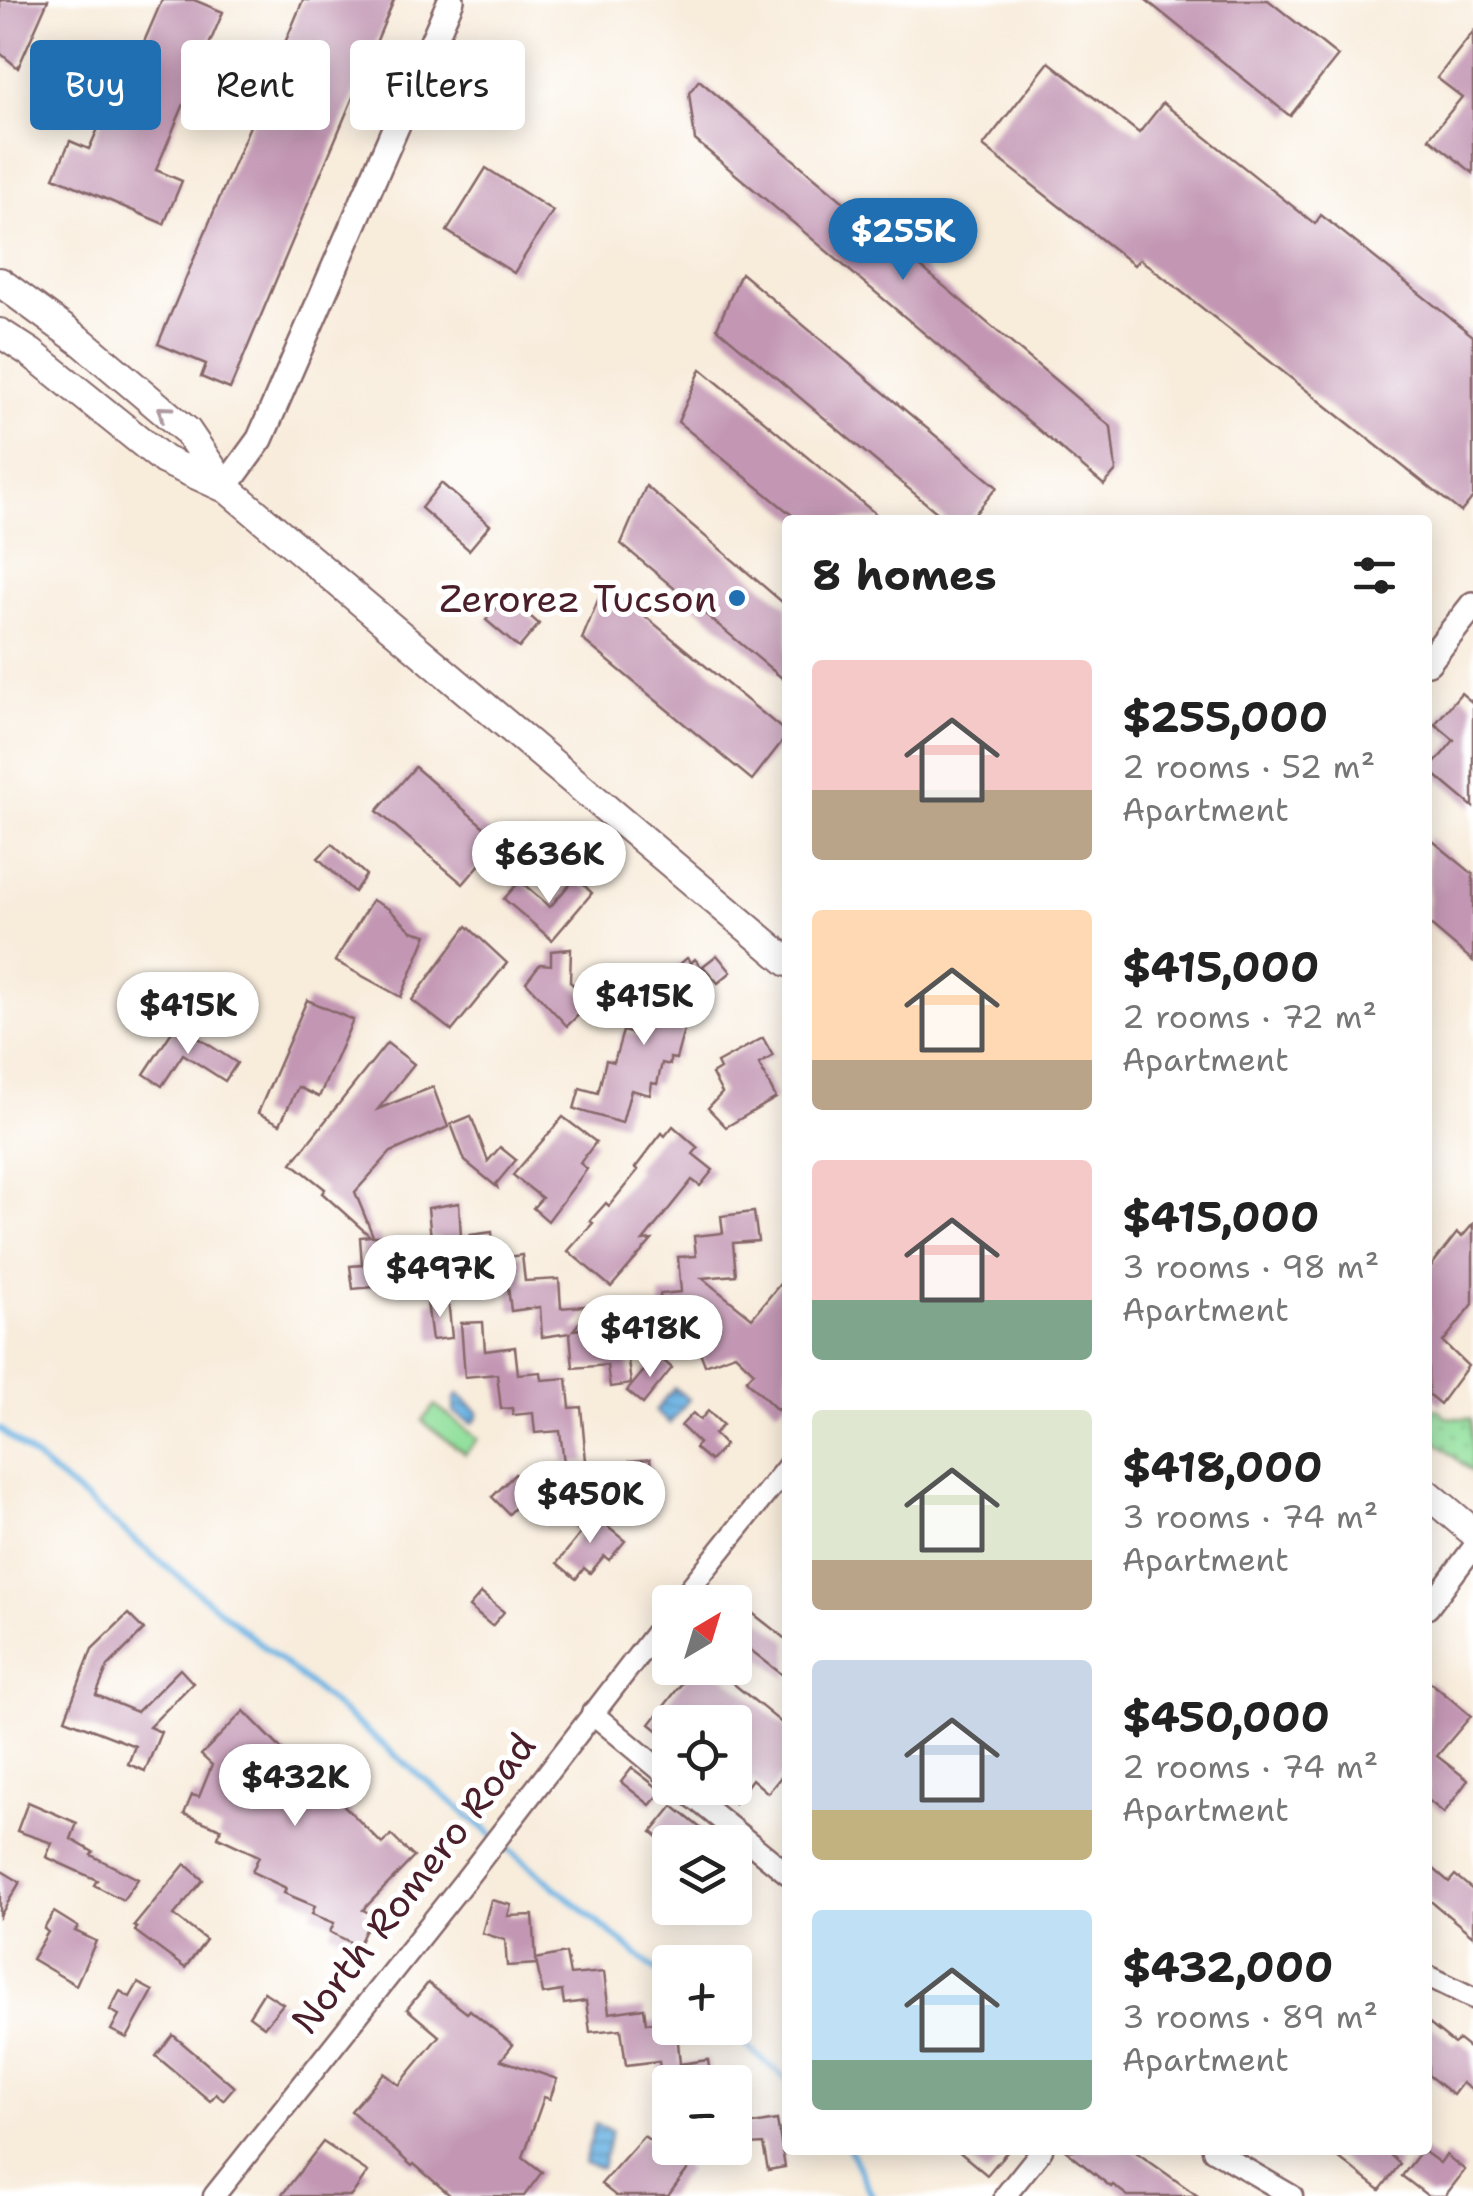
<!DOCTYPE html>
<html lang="en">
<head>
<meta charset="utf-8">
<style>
	:root { --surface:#fff; --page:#f6f6f6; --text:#222; --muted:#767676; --accent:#1f6fb2 }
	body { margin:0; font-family:"Shantell Sans",sans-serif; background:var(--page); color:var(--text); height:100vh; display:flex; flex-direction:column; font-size:38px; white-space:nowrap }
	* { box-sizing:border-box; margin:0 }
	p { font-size:32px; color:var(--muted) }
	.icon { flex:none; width:55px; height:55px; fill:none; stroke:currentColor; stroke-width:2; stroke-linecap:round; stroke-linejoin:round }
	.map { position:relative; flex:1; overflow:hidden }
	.sheet { position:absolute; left:782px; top:515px; width:650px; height:1640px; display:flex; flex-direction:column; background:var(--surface); border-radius:10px; box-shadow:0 5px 25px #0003 }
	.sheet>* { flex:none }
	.hud { position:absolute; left:30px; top:40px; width:602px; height:90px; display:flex; gap:20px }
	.needle { width:65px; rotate:38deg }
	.controls { position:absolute; left:652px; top:1585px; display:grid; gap:20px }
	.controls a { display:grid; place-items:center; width:100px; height:100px; border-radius:10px; background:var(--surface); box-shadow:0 5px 25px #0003; font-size:50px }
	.price { position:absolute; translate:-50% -85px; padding:0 22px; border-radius:35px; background:#fff; color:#222; font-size:32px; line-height:65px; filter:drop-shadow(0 2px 5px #0008) }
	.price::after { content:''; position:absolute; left:50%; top:60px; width:30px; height:22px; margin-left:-15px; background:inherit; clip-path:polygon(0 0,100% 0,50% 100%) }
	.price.active { background:var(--accent); color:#fff }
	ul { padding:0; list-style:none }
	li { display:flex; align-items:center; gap:30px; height:250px; padding:0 30px }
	li span { display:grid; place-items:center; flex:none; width:280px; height:200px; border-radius:10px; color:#555 }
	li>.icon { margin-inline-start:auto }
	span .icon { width:120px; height:120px; fill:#fffc; stroke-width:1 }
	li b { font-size:42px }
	h2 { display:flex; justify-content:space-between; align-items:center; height:120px; padding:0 30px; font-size:42px }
	.chip { padding:0 35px; border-radius:10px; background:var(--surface); box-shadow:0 5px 25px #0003; font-size:35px; line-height:90px }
	.chip.active { background:var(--accent); color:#fff }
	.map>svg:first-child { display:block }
</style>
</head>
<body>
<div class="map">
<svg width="1473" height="2196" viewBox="0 0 1473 2196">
	<defs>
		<pattern id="grass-dots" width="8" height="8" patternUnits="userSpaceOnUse" patternTransform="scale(2.5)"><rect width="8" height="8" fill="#93e09d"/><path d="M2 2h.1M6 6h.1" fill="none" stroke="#80c087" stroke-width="1.8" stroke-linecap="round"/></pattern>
		<pattern id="water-rules" width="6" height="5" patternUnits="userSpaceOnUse" patternTransform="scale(2.5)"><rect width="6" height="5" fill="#6bb3e3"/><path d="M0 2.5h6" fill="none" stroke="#5a91b8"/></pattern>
	</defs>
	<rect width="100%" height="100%" fill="#fff"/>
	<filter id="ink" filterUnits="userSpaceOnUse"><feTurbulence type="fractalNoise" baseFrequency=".01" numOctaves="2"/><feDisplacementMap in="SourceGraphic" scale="20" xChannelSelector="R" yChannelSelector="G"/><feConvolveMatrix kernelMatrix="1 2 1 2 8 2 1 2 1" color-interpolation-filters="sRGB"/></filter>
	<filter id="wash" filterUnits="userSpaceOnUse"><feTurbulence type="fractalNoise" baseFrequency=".0048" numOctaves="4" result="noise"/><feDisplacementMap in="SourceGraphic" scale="40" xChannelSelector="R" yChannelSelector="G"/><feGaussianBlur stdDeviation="2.25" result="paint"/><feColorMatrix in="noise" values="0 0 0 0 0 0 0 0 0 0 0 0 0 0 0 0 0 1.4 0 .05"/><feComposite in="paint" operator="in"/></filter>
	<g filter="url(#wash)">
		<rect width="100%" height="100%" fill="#f8ecdb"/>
		<polygon fill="url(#grass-dots)" stroke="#6e8064" stroke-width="2.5" points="1428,1408 1439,1410 1445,1417 1471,1419 1473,1473 1428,1435"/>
		<polygon fill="#93e09d" stroke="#6e8064" stroke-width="2.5" points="435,1405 478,1439 465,1454 422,1421"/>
		<g fill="url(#water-rules)" stroke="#5a6987" stroke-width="2.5">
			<polygon points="674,1388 689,1399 670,1424 655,1411"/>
			<polygon points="458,1394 478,1412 478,1418 472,1424 454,1412 454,1400"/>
			<polygon points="595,2124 612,2130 602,2168 584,2163"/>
		</g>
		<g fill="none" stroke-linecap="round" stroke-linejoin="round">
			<g stroke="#6bb3e3" stroke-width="6">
				<polyline points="0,1429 670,1982"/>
				<polyline points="725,2028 788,2081"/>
				<polyline points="850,2150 872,2196"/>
			</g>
		</g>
		<g id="blocks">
			<g fill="#c397b4">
				<polygon points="0,0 48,0 18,68 0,53"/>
				<polygon points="162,0 194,0 223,12 156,170 182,181 164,224 54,177 70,141 89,149 105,113 112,116"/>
				<polygon points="303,0 394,0 230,389 201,377 206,364 158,344"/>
				<polygon points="1146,0 1268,0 1338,56 1290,116"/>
				<polygon points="1473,32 1473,173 1429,138 1462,97 1437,78"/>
				<polygon points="1049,62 1139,133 1163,103 1315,224 1321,215 1473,336 1473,497 1461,512 1140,259 1134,265 983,146"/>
				<polygon points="699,80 1111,427 1116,471 1104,485 695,140 689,93"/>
				<polygon points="486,168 553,211 514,273 447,231"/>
				<polygon points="741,273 997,487 970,520 946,520 717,328"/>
				<polygon points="701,369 883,520 798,520 678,422"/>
				<polygon points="441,483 490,525 469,550 421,508"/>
				<polygon points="646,486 788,607 788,683 621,544"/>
				<polygon points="605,583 788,734 752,780 582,639"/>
				<polygon points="507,596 539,624 519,648 486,620"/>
				<polygon points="1461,693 1473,703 1473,807 1429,770 1454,740 1435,724"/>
				<polygon points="415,767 500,841 463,884 377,811"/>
				<polygon points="1428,837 1473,874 1473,961 1428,923"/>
				<polygon points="332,844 366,875 354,892 318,858"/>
				<polygon points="576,877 592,893 552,940 504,899 520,881 550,907"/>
				<polygon points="372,900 389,909 412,931 427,935 401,997 335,961"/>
				<polygon points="467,926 507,963 452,1031 412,1000"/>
				<polygon points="571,949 570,982 592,1002 567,1026 526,982 540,964 551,965 551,951"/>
				<polygon points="717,955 731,972 718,983 703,966"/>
				<polygon points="687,958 691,963 695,959 709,976 663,1013 687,1019 676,1059 670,1058 670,1065 662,1063 657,1084 652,1083 650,1095 631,1090 622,1123 574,1109 580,1088 598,1093 606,1060 614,1062 623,1031 637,1035 648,997 674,976 670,972"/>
				<polygon points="307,1000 353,1020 319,1097 298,1087 280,1124 258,1113"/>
				<polygon points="177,1024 237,1063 225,1081 183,1054 162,1086 144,1074"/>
				<polygon points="763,1038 773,1056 759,1064 776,1098 726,1127 708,1108 722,1093 712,1074 720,1069 717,1063"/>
				<polygon points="387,1043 414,1064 378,1109 433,1087 448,1127 391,1152 355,1192 373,1236 380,1236 384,1286 353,1289 350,1266 362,1265 360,1237 370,1236 322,1193 325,1189 292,1163"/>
				<polygon points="471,1116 488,1161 500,1147 516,1160 496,1184 497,1187 465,1161 451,1124"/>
				<polygon points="563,1117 596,1142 580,1163 587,1169 548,1221 533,1208 542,1198 513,1175"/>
				<polygon points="673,1126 698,1148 693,1154 713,1170 700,1186 692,1180 643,1241 652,1240 611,1287 568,1251 593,1223 590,1221 606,1203 609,1206 638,1170 635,1168 662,1133 665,1136"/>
				<polygon points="459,1203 461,1238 439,1242 439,1237 431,1238 428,1208"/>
				<polygon points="754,1212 758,1241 733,1243 736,1275 702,1278 752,1318 788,1274 788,1400 777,1410 746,1380 754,1372 735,1354 705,1365 684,1310 661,1312 660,1294 681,1292 678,1257 696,1256 694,1236 723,1233 721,1216"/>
				<polygon points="1473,1224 1473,1304 1443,1342 1468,1366 1440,1404 1428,1394 1428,1270 1457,1233 1462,1237"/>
				<polygon points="492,1232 494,1259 522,1255 525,1281 559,1279 561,1308 595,1305 573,1330 614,1325 616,1338 625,1337 631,1384 610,1387 607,1365 573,1368 570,1333 542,1337 540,1307 511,1311 507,1279 474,1282 470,1235"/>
				<polygon points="448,1299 452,1338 432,1340 427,1302"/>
				<polygon points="483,1322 485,1351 515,1347 518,1374 541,1372 542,1380 567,1378 570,1408 581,1407 586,1461 564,1463 560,1431 535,1433 533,1413 513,1415 512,1408 501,1409 497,1374 465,1377 461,1323"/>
				<polygon points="657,1355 672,1368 643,1404 627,1391"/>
				<polygon points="708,1411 723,1425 714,1434 725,1445 710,1461 695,1448 699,1443 681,1426 693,1413 700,1420"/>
				<polygon points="650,1459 654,1495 633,1497 629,1461"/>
				<polygon points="515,1474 532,1490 509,1514 492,1497"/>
				<polygon points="588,1511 625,1541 609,1560 604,1556 590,1573 584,1568 576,1579 557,1563 581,1533 575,1528"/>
				<polygon points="481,1593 504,1612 492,1626 469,1607"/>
				<polygon points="746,1608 788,1641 788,1679 735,1638 735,1622"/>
				<polygon points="128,1614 144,1630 108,1666 96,1695 137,1712 180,1669 193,1683 149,1727 161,1732 145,1771 128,1764 135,1746 65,1719 92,1649"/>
				<polygon points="694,1668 714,1668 788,1728 788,1768 768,1793 752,1779 735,1802 735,1722 670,1722 670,1740 650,1724"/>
				<polygon points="1428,1680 1471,1716 1437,1756 1468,1780 1444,1813 1428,1800"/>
				<polygon points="244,1711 298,1766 302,1763 382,1844 391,1835 414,1857 363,1910 373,1915 358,1946 330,1932 334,1923 312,1914 315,1906 284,1893 286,1888 252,1872 259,1856 218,1837 221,1829 184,1814 192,1795 199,1797 212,1765 201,1755"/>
				<polygon points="632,1768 662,1791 650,1805 621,1782"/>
				<polygon points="28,1802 77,1823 71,1839 93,1852 91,1855 138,1879 123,1900 94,1885 97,1880 46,1857 52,1843 17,1831"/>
				<polygon points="673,1806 718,1842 664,1842 652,1832"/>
				<polygon points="185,1864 203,1880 174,1915 206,1940 185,1968 135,1931 137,1928 134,1926"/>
				<polygon points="1428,1864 1449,1882 1455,1875 1473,1890 1473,1936 1428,1899"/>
				<polygon points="0,1870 20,1882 0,1916"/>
				<polygon points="491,1900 511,1905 508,1916 533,1915 536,1959 566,1953 570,1975 604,1972 609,2013 644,2008 646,2023 663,2021 664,2032 677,2031 680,2064 708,2060 711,2082 662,2082 659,2061 626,2065 621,2029 590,2032 586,2001 564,2004 562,1991 543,1994 536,1960 537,1964 507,1966 505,1940 482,1933"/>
				<polygon points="54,1912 78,1927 75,1931 96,1941 76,1985 32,1959 48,1932 44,1929"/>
				<polygon points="138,1983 153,1991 127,2038 111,2030 119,2015 110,2010 120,1991 130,1997"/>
				<polygon points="428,1983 467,2013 470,2010 513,2045 501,2060 557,2079 550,2099 544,2097 523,2157 542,2172 524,2196 451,2196 414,2164 412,2166 351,2111 384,2073 399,2085 439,2036 407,2009"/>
				<polygon points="264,1992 283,2004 264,2027 249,2016"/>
				<polygon points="1428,2023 1454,2044 1459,2040 1473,2051 1473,2091 1462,2083 1453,2095 1428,2075"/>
				<polygon points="173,2035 234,2087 223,2100 216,2094 210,2101 156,2056"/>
				<polygon points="777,2120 785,2167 768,2170 763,2144 735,2146 735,2127"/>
				<polygon points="644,2136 688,2169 668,2196 616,2196 601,2184"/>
				<polygon points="323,2142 368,2172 351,2196 281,2196"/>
				<polygon points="957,2150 1008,2150 987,2175"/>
				<polygon points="1065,2150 1133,2150 1198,2196 1128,2196 1113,2185 1111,2187"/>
				<polygon points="1329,2150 1385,2150 1400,2164 1380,2190"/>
				<polygon points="1422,2150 1440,2163 1446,2155 1465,2170 1445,2196 1428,2196 1402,2176"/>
			</g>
		</g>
	</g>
	<g filter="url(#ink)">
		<use href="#blocks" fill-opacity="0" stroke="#876769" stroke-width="2.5"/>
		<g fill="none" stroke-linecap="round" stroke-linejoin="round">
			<defs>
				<g id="minor">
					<polyline points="679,1602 788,1466"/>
					<polyline points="1428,1608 1473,1548"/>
					<polyline points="592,1713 670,1778"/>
					<polyline points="682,1788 788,1874"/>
					<polyline points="1428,1976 1473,1998"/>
					<polyline points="1213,2150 1292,2196"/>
					<polyline points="214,2196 466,1879 670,1614"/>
					<polyline points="1005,2196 1042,2150"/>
				</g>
				<g id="tertiary">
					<polyline points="225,487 260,439 451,0"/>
					<polyline points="1428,662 1473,605"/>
				</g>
				<g id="secondary">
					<polyline points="0,282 83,343 187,431 225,487 788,962"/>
					<polyline points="0,333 31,353 164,460 223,487"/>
					<polyline points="1428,1494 1473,1532"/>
				</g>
			</defs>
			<use href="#minor" stroke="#876769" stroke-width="25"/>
			<use href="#tertiary" stroke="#876769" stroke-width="30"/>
			<use href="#secondary" stroke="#876769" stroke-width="32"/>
			<use href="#minor" stroke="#fff" stroke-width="20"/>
			<use href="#tertiary" stroke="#fff" stroke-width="25"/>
			<use href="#secondary" stroke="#fff" stroke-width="28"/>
		</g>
		<defs><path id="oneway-chevron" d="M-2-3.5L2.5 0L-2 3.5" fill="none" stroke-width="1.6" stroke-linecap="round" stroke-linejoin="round" transform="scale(2.5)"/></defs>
		<use stroke="#ae9aa0" href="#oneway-chevron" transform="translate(164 412) rotate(-140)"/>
	</g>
	<circle fill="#1f6fb2" stroke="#fff" stroke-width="4" cx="737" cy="598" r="10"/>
	<g text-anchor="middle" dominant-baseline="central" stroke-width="10" stroke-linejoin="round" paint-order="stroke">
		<g font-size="38" fill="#4a1f2b" stroke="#fff" text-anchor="end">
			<text x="717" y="598">Zerorez Tucson</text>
		</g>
		<g font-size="38" fill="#4a1f2b" stroke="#fff">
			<text transform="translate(413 1883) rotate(-52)">North Romero Road</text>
		</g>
	</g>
</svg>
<div class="controls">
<a><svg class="needle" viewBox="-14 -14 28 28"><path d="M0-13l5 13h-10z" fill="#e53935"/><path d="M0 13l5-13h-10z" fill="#767676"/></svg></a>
<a><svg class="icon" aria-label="locate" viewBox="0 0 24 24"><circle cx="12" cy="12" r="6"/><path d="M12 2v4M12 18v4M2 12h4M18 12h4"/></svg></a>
<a><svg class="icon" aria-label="layers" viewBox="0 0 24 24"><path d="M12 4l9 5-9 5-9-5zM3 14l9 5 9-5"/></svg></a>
<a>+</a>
<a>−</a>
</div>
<b class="price active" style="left:903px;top:283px">$255K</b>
<b class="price" style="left:549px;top:906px">$636K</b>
<b class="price" style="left:644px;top:1048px">$415K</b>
<b class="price" style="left:188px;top:1057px">$415K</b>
<b class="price" style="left:440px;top:1320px">$497K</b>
<b class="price" style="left:650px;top:1380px">$418K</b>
<b class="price" style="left:590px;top:1546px">$450K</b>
<b class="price" style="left:295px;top:1829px">$432K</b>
<div class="hud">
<a class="chip active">Buy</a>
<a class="chip">Rent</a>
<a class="chip">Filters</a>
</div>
<section class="sheet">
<h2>8 homes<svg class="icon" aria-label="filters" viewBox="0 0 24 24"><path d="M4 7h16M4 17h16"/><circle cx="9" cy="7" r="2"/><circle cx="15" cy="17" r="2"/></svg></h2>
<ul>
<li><span style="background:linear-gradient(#f6c9c9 65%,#b9a48a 0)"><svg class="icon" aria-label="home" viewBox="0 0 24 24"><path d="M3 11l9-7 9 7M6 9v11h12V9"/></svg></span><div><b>$255,000</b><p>2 rooms · 52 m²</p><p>Apartment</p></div></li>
<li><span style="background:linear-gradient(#ffd9b3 75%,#b9a48a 0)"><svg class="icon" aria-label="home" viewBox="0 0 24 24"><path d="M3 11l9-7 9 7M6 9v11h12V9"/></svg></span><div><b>$415,000</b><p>2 rooms · 72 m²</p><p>Apartment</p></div></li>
<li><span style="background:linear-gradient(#f6c9c9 70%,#7fa58c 0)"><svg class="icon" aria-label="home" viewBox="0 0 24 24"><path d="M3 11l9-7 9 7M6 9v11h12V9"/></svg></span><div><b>$415,000</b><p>3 rooms · 98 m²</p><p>Apartment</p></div></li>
<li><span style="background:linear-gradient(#dfe7d0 75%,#b9a48a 0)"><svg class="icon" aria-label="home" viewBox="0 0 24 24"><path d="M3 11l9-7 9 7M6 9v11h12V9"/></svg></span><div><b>$418,000</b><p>3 rooms · 74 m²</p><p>Apartment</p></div></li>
<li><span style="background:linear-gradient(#c9d6e8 75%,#c2b280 0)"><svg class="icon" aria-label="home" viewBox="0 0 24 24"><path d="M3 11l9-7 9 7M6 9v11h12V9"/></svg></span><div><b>$450,000</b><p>2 rooms · 74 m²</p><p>Apartment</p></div></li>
<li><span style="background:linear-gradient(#bfe0f5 75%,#7fa58c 0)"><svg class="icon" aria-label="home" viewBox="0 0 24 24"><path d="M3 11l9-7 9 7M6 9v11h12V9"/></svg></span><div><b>$432,000</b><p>3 rooms · 89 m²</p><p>Apartment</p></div></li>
</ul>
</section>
</div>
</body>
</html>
